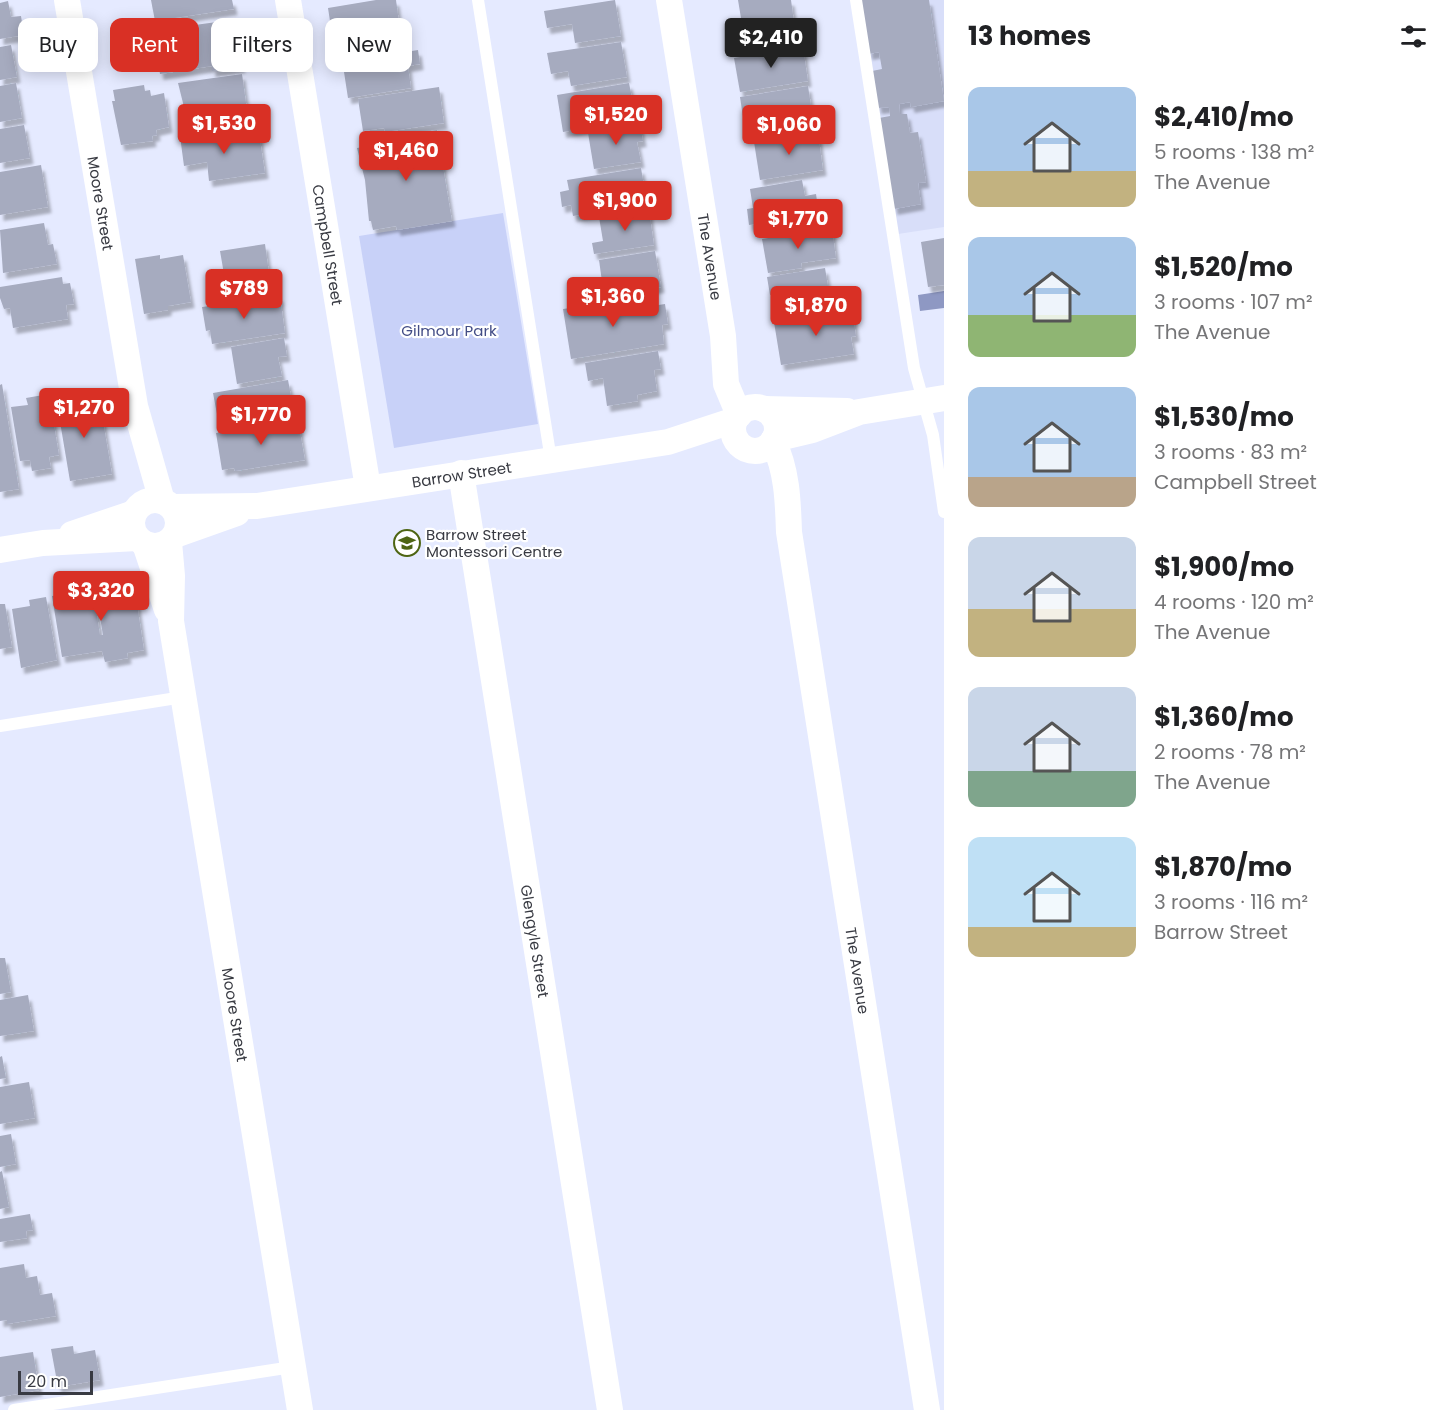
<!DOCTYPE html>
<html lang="en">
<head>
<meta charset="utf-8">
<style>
	:root { --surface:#fff; --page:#f6f6f6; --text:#202124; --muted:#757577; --accent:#d93025 }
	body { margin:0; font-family:Poppins,sans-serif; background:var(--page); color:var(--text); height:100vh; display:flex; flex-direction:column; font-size:22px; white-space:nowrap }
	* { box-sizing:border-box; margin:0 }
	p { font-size:20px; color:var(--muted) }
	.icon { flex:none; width:33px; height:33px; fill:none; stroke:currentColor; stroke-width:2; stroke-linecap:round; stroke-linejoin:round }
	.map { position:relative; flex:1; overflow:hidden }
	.details { display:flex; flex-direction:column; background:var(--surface); width:510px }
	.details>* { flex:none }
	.hud { position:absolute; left:18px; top:18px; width:570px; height:54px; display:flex; gap:12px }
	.scale { position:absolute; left:18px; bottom:15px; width:75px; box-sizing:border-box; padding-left:6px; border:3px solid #383a42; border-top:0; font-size:16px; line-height:21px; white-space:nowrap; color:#383a42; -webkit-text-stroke:4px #fff; paint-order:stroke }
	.price { position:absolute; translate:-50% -51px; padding:0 14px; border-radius:6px; background:var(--accent); color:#fff; font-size:20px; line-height:39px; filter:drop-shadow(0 2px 3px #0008) }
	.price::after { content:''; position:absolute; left:50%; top:36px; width:18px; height:14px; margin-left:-9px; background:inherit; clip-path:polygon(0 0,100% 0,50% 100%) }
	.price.current { background:#222; color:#fff }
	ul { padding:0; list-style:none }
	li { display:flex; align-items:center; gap:18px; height:150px; padding:0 24px }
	li span { display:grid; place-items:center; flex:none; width:168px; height:120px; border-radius:12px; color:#555 }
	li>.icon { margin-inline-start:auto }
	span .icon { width:72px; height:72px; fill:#fffc; stroke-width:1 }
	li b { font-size:26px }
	h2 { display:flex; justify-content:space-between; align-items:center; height:72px; padding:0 24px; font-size:26px }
	.chip { padding:0 21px; border-radius:12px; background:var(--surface); box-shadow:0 3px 15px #0003; font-size:21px; line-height:54px }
	.chip.current { background:var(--accent); color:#fff }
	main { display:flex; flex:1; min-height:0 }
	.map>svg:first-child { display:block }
</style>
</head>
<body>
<main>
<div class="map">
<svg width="944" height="1410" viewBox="0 0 944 1410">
	<defs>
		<filter id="shadow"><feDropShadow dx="3.5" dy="6" stdDeviation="1.5" flood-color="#0004"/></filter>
	</defs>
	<rect width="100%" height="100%" fill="#e5eaff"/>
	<polygon fill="#d8def9" points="861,0 944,0 944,227 898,234"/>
	<polygon fill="#c8d1f8" points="503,213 538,424 394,448 359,236"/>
	<polygon fill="#8e98c3" points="944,291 944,308 920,311 918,295"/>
	<g fill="#a6abbf" filter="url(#shadow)">
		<polygon points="151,0 232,0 234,9 155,21"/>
		<polygon points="376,0 396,0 401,37 334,47 328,8"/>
		<polygon points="615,0 621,36 575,43 572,24 547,28 544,11"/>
		<polygon points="738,0 791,0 795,29 768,33 770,44 746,48"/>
		<polygon points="861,0 929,0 944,101 911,107 910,102 899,104 900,114 907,114 910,133 918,132 926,182 918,183 921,204 894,209 879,118 890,116 889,107 878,108 872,71 882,69 879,52 869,54"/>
		<polygon points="8,1 11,17 21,16 24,35 0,39 0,3"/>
		<polygon points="224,21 228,43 238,41 242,67 212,71 212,66 160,74 156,49 169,47 166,29"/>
		<polygon points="621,42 627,77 571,86 568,71 551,74 547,53"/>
		<polygon points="11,45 17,77 0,80 0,47"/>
		<polygon points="803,47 808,81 740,92 734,58"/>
		<polygon points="418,50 420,64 408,66 411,88 348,98 344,72 350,71 349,61"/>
		<polygon points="242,74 247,110 187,119 178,83"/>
		<polygon points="16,83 22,118 0,122 0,86"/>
		<polygon points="629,83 635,114 605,119 605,125 563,132 557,95"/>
		<polygon points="144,85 145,91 150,90 151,96 164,93 169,127 156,130 157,135 152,136 153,141 121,145 112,101 115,101 113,90"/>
		<polygon points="808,86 814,126 746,137 740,97"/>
		<polygon points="439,87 444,123 385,132 384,128 363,131 358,99"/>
		<polygon points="640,124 643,141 637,142 641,162 594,169 588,133"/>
		<polygon points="24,125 30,158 0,163 0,129"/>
		<polygon points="437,130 452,221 397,230 396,226 373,230 371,221 369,221 365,180 357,148 392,142 392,138"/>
		<polygon points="215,131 216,139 259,133 265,173 209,181 207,162 184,166 180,136"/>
		<polygon points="818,132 823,170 760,180 754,142"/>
		<polygon points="41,165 48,207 0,215 0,172"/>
		<polygon points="641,168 647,204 573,216 571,205 562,207 560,192 569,190 567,180"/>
		<polygon points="802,180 805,196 816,194 819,214 749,225 747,209 753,208 750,189"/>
		<polygon points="649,210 654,245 594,254 592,243 603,241 599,217"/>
		<polygon points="44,223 48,245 53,244 57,264 3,273 0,230"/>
		<polygon points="832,228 836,258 801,263 802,268 768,273 762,239"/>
		<polygon points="944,238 944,285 928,287 921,242"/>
		<polygon points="265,244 270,280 254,282 255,289 209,296 206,277 224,274 220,251"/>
		<polygon points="655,251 661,287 604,296 599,260"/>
		<polygon points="160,255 160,259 183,255 191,302 168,306 168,310 144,314 135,259"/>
		<polygon points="825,268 829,292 836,291 838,305 785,314 781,293 770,295 767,277"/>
		<polygon points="62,277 63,284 70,283 74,304 66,305 68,319 13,328 10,308 4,309 0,298 0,287"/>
		<polygon points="280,296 285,333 212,344 210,330 206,331 202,307"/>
		<polygon points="617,297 619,311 665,304 668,324 662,325 664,344 571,359 563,309 577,307 577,304"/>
		<polygon points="852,309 856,336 851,337 854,354 781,365 774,322"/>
		<polygon points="284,338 287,356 278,357 282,376 237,384 231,347"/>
		<polygon points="658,351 661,369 654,370 657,391 637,395 638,401 607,406 603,378 588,381 585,363"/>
		<polygon points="288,380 295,418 220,430 213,393"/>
		<polygon points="2,384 19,489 0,492 0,385"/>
		<polygon points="49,394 59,455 49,457 51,468 32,471 30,460 20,461 11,407 28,405 26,398"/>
		<polygon points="99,397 112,474 70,481 57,404"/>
		<polygon points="298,420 305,460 235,471 234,468 222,470 216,433"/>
		<polygon points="133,577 144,650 127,653 128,658 105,662 102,651 62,657 52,596 68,594 69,600 94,596 100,635 103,635 94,583"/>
		<polygon points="46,597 57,660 21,668 12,609 30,606 29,600"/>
		<polygon points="0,604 5,604 12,647 0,649"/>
		<polygon points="0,958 5,958 11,992 0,994"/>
		<polygon points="28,995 34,1031 0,1036 0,1000"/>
		<polygon points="2,1056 6,1078 0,1079 0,1057"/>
		<polygon points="29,1082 35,1118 0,1124 0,1087"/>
		<polygon points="11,1134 16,1164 0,1167 0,1136"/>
		<polygon points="2,1171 9,1207 0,1209 0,1172"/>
		<polygon points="30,1214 33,1230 26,1231 27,1238 0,1242 0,1219"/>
		<polygon points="24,1264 26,1278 37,1276 40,1295 52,1293 56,1316 7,1324 7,1320 0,1321 0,1268"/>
		<polygon points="73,1346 74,1354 95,1350 100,1380 58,1387 51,1349"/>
		<polygon points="33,1352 39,1390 0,1397 0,1357"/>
	</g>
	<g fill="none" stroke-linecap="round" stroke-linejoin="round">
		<g stroke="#fff" stroke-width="12">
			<polyline points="478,0 551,460"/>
			<polyline points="856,0 914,368 933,435 944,512"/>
			<polyline points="0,726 183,697"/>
			<polyline points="14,1410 292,1367"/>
		</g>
		<g stroke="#fff" stroke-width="26">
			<path id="s1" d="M 67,0 L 135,406 L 162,501"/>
			<path id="s2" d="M 288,0 L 368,488"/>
			<path id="s3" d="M 669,0 L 723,336 L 726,384 L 739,415"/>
			<circle cx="755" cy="429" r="22"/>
			<polyline points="764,409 847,411"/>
			<polyline points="774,439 812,430 859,412 944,398"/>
			<path id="s4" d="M 773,441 C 787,470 788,500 789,532 L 927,1410"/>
			<path id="s5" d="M 461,473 L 610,1410"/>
			<circle cx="155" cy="523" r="23"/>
			<path id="s6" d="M 172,507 L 257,506 L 668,442 L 735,420"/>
			<polyline points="72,534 134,513"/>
			<polyline points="175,535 237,513"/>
			<path id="s7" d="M 169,542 L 172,576 L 171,621 L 300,1410"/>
			<polyline points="145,544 167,610"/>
			<polyline points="0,550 43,543 137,538"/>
		</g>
	</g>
	<defs>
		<symbol id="school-ring" viewBox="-11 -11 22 22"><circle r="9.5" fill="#fff" stroke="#4e6513" stroke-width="1.5"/><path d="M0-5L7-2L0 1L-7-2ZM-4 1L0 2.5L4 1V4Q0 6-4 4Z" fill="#4e6513"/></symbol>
	</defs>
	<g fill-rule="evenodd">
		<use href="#school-ring" x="392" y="528" width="30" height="30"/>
	</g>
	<g text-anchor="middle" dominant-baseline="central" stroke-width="4.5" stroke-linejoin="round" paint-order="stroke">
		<g font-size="15" fill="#383a42" stroke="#fff">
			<text stroke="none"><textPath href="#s1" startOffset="206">Moore Street</textPath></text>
			<text stroke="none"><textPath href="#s2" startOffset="248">Campbell Street</textPath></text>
			<text stroke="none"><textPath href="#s3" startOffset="260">The Avenue</textPath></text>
			<text stroke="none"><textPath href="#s6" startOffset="292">Barrow Street</textPath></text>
			<text stroke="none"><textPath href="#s5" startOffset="474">Glengyle Street</textPath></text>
			<text stroke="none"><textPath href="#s4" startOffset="537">The Avenue</textPath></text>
			<text stroke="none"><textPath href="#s7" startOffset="478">Moore Street</textPath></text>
		</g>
		<g font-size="15" fill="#434d86" stroke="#fff">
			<text x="449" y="330">Gilmour Park</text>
		</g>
		<g font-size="15" fill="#383a42" stroke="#fff" text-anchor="start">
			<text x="426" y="534">Barrow Street<tspan x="426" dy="17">Montessori Centre</tspan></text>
		</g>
	</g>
</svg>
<div class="scale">20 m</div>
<b class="price current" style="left:771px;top:69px">$2,410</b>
<b class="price" style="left:616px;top:146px">$1,520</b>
<b class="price" style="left:224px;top:155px">$1,530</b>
<b class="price" style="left:789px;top:156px">$1,060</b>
<b class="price" style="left:406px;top:182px">$1,460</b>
<b class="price" style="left:625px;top:232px">$1,900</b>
<b class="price" style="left:798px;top:250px">$1,770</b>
<b class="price" style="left:244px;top:320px">$789</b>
<b class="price" style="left:613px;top:328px">$1,360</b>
<b class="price" style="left:816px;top:337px">$1,870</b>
<b class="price" style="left:84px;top:439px">$1,270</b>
<b class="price" style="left:261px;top:446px">$1,770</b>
<b class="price" style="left:101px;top:622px">$3,320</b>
<div class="hud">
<a class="chip">Buy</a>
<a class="chip current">Rent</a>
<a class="chip">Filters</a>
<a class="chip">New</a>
</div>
</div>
<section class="details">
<h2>13 homes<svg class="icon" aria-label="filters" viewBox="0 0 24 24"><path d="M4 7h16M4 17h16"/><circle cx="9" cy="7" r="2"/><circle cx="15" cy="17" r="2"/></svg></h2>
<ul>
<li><span style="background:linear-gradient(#a9c7e8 70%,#c2b280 0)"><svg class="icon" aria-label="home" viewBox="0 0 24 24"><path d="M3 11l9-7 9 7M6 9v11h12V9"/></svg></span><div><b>$2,410/mo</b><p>5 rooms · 138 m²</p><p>The Avenue</p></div></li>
<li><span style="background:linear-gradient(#a9c7e8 65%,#8fb573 0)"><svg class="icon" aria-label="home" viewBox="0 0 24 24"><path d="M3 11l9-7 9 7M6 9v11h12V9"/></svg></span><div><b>$1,520/mo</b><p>3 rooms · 107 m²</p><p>The Avenue</p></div></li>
<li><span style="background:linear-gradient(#a9c7e8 75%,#b9a48a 0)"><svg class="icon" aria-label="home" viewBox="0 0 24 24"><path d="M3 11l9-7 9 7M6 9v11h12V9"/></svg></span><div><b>$1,530/mo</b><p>3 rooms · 83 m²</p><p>Campbell Street</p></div></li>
<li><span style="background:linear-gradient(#c9d6e8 60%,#c2b280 0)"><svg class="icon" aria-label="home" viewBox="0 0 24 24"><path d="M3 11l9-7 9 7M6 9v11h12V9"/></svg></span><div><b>$1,900/mo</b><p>4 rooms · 120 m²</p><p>The Avenue</p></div></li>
<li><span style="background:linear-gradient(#c9d6e8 70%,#7fa58c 0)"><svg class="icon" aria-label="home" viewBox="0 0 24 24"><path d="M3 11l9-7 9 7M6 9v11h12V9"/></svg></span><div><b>$1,360/mo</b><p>2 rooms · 78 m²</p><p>The Avenue</p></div></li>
<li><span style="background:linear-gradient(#bfe0f5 75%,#c2b280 0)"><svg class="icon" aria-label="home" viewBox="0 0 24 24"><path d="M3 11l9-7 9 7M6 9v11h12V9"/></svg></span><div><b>$1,870/mo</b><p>3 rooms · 116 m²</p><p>Barrow Street</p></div></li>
</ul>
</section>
</main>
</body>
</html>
